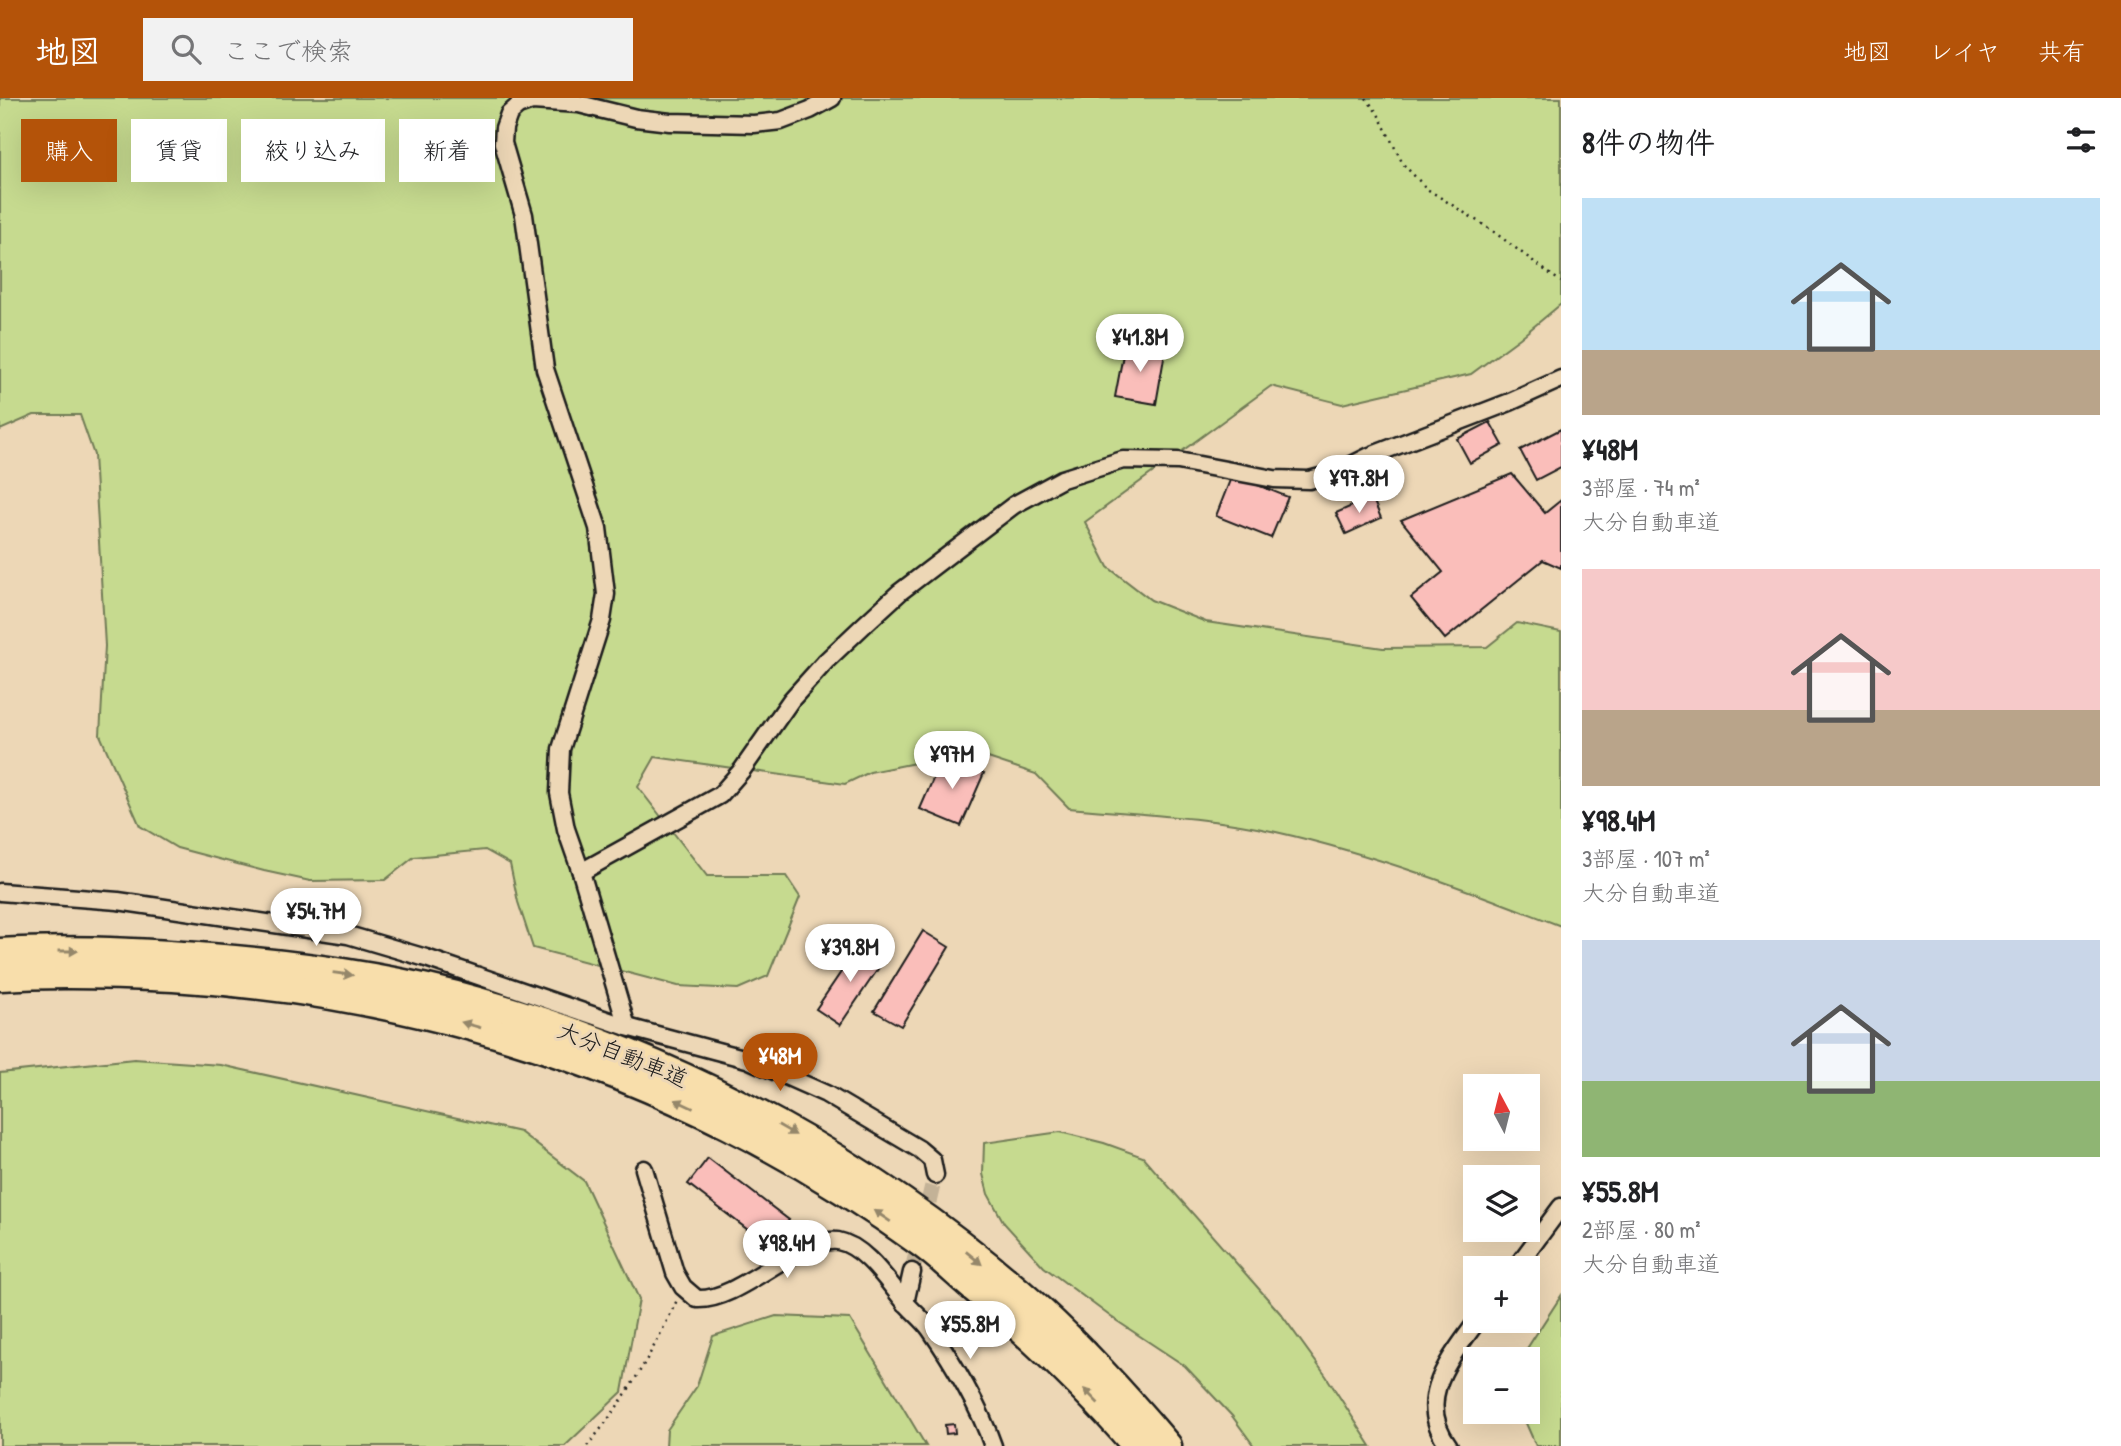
<!DOCTYPE html>
<html lang="ja">
<head>
<meta charset="utf-8">
<style>
	:root { --surface:#fff; --page:#f2f2f2; --text:#202124; --muted:#757577; --accent:#b45309 }
	body { margin:0; font-family:"Patrick Hand","Klee One",sans-serif; background:var(--page); color:var(--text); height:100vh; display:flex; flex-direction:column; font-size:26px; white-space:nowrap }
	* { box-sizing:border-box; margin:0 }
	p { font-size:23px; color:var(--muted) }
	.icon { flex:none; width:38px; height:38px; fill:none; stroke:currentColor; stroke-width:2; stroke-linecap:round; stroke-linejoin:round }
	.map { position:relative; flex:1; overflow:hidden }
	.drawer { display:flex; flex-direction:column; background:var(--surface); width:560px }
	.drawer>* { flex:none }
	.guide { position:absolute; left:21px; top:21px; width:665px; height:63px; display:flex; gap:14px }
	.needle { width:46px; rotate:353deg }
	.buttons { position:absolute; left:1463px; top:976px; display:grid; gap:14px }
	.buttons a { display:grid; place-items:center; width:77px; height:77px; border-radius:0px; background:var(--surface); box-shadow:0 7px 28px #0002; font-size:35px }
	.price { position:absolute; translate:-50% -60px; padding:0 16px; border-radius:24px; background:#fff; color:#222; font-size:23px; line-height:46px; filter:drop-shadow(0 2px 4px #0008) }
	.price::after { content:''; position:absolute; left:50%; top:42px; width:21px; height:16px; margin-left:-10px; background:inherit; clip-path:polygon(0 0,100% 0,50% 100%) }
	.price.active { background:var(--accent); color:#fff }
	ul { padding:0; list-style:none }
	li { display:grid; align-content:center; gap:14px; height:371px; padding:0 21px }
	li span { display:grid; place-items:center; height:217px; border-radius:0px; color:#555 }
	li>.icon { margin-inline-start:auto }
	span .icon { width:126px; height:126px; fill:#fffc; stroke-width:1 }
	li b { font-size:30px }
	h2 { display:flex; justify-content:space-between; align-items:center; height:84px; padding:0 21px; font-size:30px }
	.tag { padding:0 24px; border-radius:0px; background:var(--surface); box-shadow:0 7px 28px #0002; font-size:24px; line-height:63px }
	.tag.active { background:var(--accent); color:#fff }
	header { display:flex; align-items:center; gap:42px; box-sizing:border-box; height:98px; padding:0 35px; background:var(--accent); color:#fff }
	header strong { font-size:33px }
	nav { display:flex; gap:38px; margin-inline-start:auto; font-size:24px }
	.search { width:490px; height:63px; background:var(--page); display:flex; align-items:center; gap:18px; box-sizing:border-box; padding:0 24px; border-radius:0px; color:var(--muted); font-size:26px }
	main { display:flex; flex:1; min-height:0 }
	.map>svg:first-child { display:block }
</style>
</head>
<body>
<header>
<strong>地図</strong>
<div class="search"><svg class="icon" aria-label="search" viewBox="0 0 24 24"><circle cx="10" cy="10" r="6"/><path d="M15 15l6 6"/></svg>ここで検索</div>
<nav><a>地図</a><a>レイヤ</a><a>共有</a></nav>
</header>
<main>
<div class="map">
<svg width="1561" height="1348" viewBox="0 0 1561 1348">
	<rect width="100%" height="100%" fill="#edd7b6"/>
	<filter id="ink" filterUnits="userSpaceOnUse"><feTurbulence type="fractalNoise" baseFrequency=".0143" numOctaves="2"/><feDisplacementMap in="SourceGraphic" scale="14" xChannelSelector="R" yChannelSelector="G"/><feConvolveMatrix kernelMatrix="1 2 1 2 8 2 1 2 1" color-interpolation-filters="sRGB"/></filter>
	<g filter="url(#ink)">
		<g fill="#c6da8f" stroke="#717b56" stroke-width="2">
			<path d="M 0,0 L 1561,0 L 1561,206 L 1520,240 L 1471,276 L 1342,306 L 1271,288 L 1085,424 L 1108,469 L 1151,502 L 1206,524 L 1383,550 L 1487,549 L 1517,525 L 1561,534 L 1561,828 C 1468,792 1374,756 1276,734 C 1209,719 1138,716 1069,710 L 1036,676 L 970,654 L 870,674 L 845,686 L 655,659 L 638,689 L 707,778 L 786,778 L 800,799 L 768,878 L 738,891 L 678,888 L 533,850 L 518,804 L 510,766 L 485,752 L 414,759 L 385,782 L 310,783 L 264,773 L 177,750 L 140,728 L 100,637 L 105,548 L 94,357 L 80,317 L 34,317 L 0,332 Z"/>
			<polygon points="134,961 221,967 520,1034 584,1083 639,1201 622,1294 565,1348 0,1348 0,975"/>
			<polygon points="1060,1034 1104,1045 1143,1059 1281,1216 1326,1278 1371,1348 1254,1348 1232,1318 1185,1268 1111,1219 1044,1169 1004,1125 988,1096 983,1076 984,1045"/>
			<polygon points="1561,1198 1561,1348 1536,1348 1521,1314 1528,1314 1528,1262 1523,1262 1526,1252"/>
			<polygon points="776,1218 850,1221 926,1348 666,1348 667,1332 697,1288 713,1238"/>
		</g>
		<g fill="#fabeba" stroke="#1c1c1c" stroke-width="2">
			<polygon points="1125,246 1165,254 1156,306 1115,299"/>
			<polygon points="1490,324 1503,347 1470,365 1457,341"/>
			<polygon points="1561,331 1561,369 1536,382 1520,352"/>
			<polygon points="1512,376 1545,415 1561,402 1561,470 1543,462 1445,541 1411,500 1443,474 1401,422"/>
			<polygon points="1232,377 1288,399 1271,440 1216,418"/>
			<polygon points="1372,399 1381,420 1346,436 1336,415"/>
			<polygon points="943,658 984,675 961,728 920,711"/>
			<polygon points="923,833 949,849 901,928 874,913"/>
			<polygon points="860,846 884,862 840,927 816,911"/>
			<polygon points="708,1060 789,1122 769,1148 688,1086"/>
			<polygon points="954,1326 955,1335 946,1336 945,1327"/>
		</g>
		<g fill="none" stroke-linecap="round" stroke-linejoin="round">
			<polyline stroke="#c3b297" stroke-width="16" stroke-dasharray="16 8" stroke-linecap="butt" points="912,1174 935,1077"/>
			<defs>
				<g id="street">
					<polyline points="581,774 720,697 742,672 791,602 826,563 864,527 900,494 1014,407 1062,381 1123,362 1178,363 1274,381 1309,382 1336,375 1370,358 1510,304 1561,281"/>
					<polyline points="0,794 118,803 348,837 426,860 627,929 747,961 826,996 919,1051 932,1062 935,1077"/>
					<polyline points="627,929 581,774 566,731 559,695 561,651 602,522 606,496 598,430 545,271 524,117 503,45 504,30 509,16 518,8 532,3 579,6 636,20 670,24 754,26 781,23 810,12 832,0"/>
					<path d="M 644,1071 L 675,1175 L 683,1189 L 697,1201 C 733,1203 780,1157 817,1146 C 823,1144 832,1142 838,1143 C 865,1148 888,1184 904,1203 C 912,1213 923,1221 930,1231 C 953,1264 980,1310 993,1348"/>
					<polyline points="1515,1171 1561,1109"/>
					<polyline points="905,1205 912,1174"/>
					<path d="M 1449,1348 C 1414,1302 1449,1262 1477,1223"/>
				</g>
				<g id="highway">
					<path d="M 0,855 C 66,851 132,854 198,859 C 292,866 388,878 478,904 C 686,963 880,1069 1040,1213 C 1086,1255 1127,1301 1167,1348"/>
					<path d="M 0,878 C 58,874 115,876 173,879 C 447,896 701,984 923,1146 C 942,1160 959,1177 977,1192 C 1034,1240 1088,1291 1137,1348"/>
				</g>
			</defs>
			<use href="#street" stroke="#1c1c1c" stroke-width="21"/>
			<use href="#highway" stroke="#1c1c1c" stroke-width="33"/>
			<g stroke="#1c1c1c" stroke-width="2.5" stroke-dasharray="2 5" stroke-linecap="butt">
				<polyline points="1366,0 1378,16 1403,66 1427,91 1490,131 1561,184"/>
				<path d="M 587,1348 C 624,1304 653,1254 677,1202"/>
			</g>
			<use href="#street" stroke="#edd7b6" stroke-width="16"/>
			<use href="#highway" stroke="#f8deab" stroke-width="28"/>
		</g>
		<defs><path id="oneway-solid" d="M-6-.8H1V-3.2L6.5 0L1 3.2V.8H-6Z" transform="scale(1.75)"/></defs>
		<g fill="#95876b">
			<use href="#oneway-solid" transform="translate(68 853)"/>
			<use href="#oneway-solid" transform="translate(343 876) rotate(8)"/>
			<use href="#oneway-solid" transform="translate(471 927) rotate(-164)"/>
			<use href="#oneway-solid" transform="translate(684 1006) rotate(-155)"/>
			<use href="#oneway-solid" transform="translate(787 1032) rotate(30)"/>
			<use href="#oneway-solid" transform="translate(882 1118) rotate(-146)"/>
			<use href="#oneway-solid" transform="translate(974 1160) rotate(39)"/>
			<use href="#oneway-solid" transform="translate(1091 1298) rotate(-135)"/>
		</g>
	</g>
	<g text-anchor="middle" dominant-baseline="central" stroke-width="6" stroke-linejoin="round" paint-order="stroke">
		<g font-size="23" fill="#1c1c1c" stroke="#edd7b6">
			<text transform="translate(623 956) rotate(22)">大分自動車道</text>
		</g>
	</g>
</svg>
<div class="buttons">
<a><svg class="needle" viewBox="-14 -14 28 28"><path d="M0-13l5 13h-10z" fill="#e53935"/><path d="M0 13l5-13h-10z" fill="#757577"/></svg></a>
<a><svg class="icon" aria-label="layers" viewBox="0 0 24 24"><path d="M12 4l9 5-9 5-9-5zM3 14l9 5 9-5"/></svg></a>
<a>+</a>
<a>−</a>
</div>
<b class="price" style="left:1140px;top:276px">¥41.8M</b>
<b class="price" style="left:1359px;top:417px">¥97.8M</b>
<b class="price" style="left:952px;top:693px">¥97M</b>
<b class="price" style="left:316px;top:850px">¥54.7M</b>
<b class="price" style="left:850px;top:886px">¥39.8M</b>
<b class="price active" style="left:780px;top:995px">¥48M</b>
<b class="price" style="left:787px;top:1182px">¥98.4M</b>
<b class="price" style="left:970px;top:1263px">¥55.8M</b>
<div class="guide">
<a class="tag active">購入</a>
<a class="tag">賃貸</a>
<a class="tag">絞り込み</a>
<a class="tag">新着</a>
</div>
</div>
<section class="drawer">
<h2>8件の物件<svg class="icon" aria-label="filters" viewBox="0 0 24 24"><path d="M4 7h16M4 17h16"/><circle cx="9" cy="7" r="2"/><circle cx="15" cy="17" r="2"/></svg></h2>
<ul>
<li><span style="background:linear-gradient(#bfe0f5 70%,#b9a48a 0)"><svg class="icon" aria-label="home" viewBox="0 0 24 24"><path d="M3 11l9-7 9 7M6 9v11h12V9"/></svg></span><div><b>¥48M</b><p>3部屋 · 74 m²</p><p>大分自動車道</p></div></li>
<li><span style="background:linear-gradient(#f6c9c9 65%,#b9a48a 0)"><svg class="icon" aria-label="home" viewBox="0 0 24 24"><path d="M3 11l9-7 9 7M6 9v11h12V9"/></svg></span><div><b>¥98.4M</b><p>3部屋 · 107 m²</p><p>大分自動車道</p></div></li>
<li><span style="background:linear-gradient(#c9d6e8 65%,#8fb573 0)"><svg class="icon" aria-label="home" viewBox="0 0 24 24"><path d="M3 11l9-7 9 7M6 9v11h12V9"/></svg></span><div><b>¥55.8M</b><p>2部屋 · 80 m²</p><p>大分自動車道</p></div></li>
</ul>
</section>
</main>
</body>
</html>
